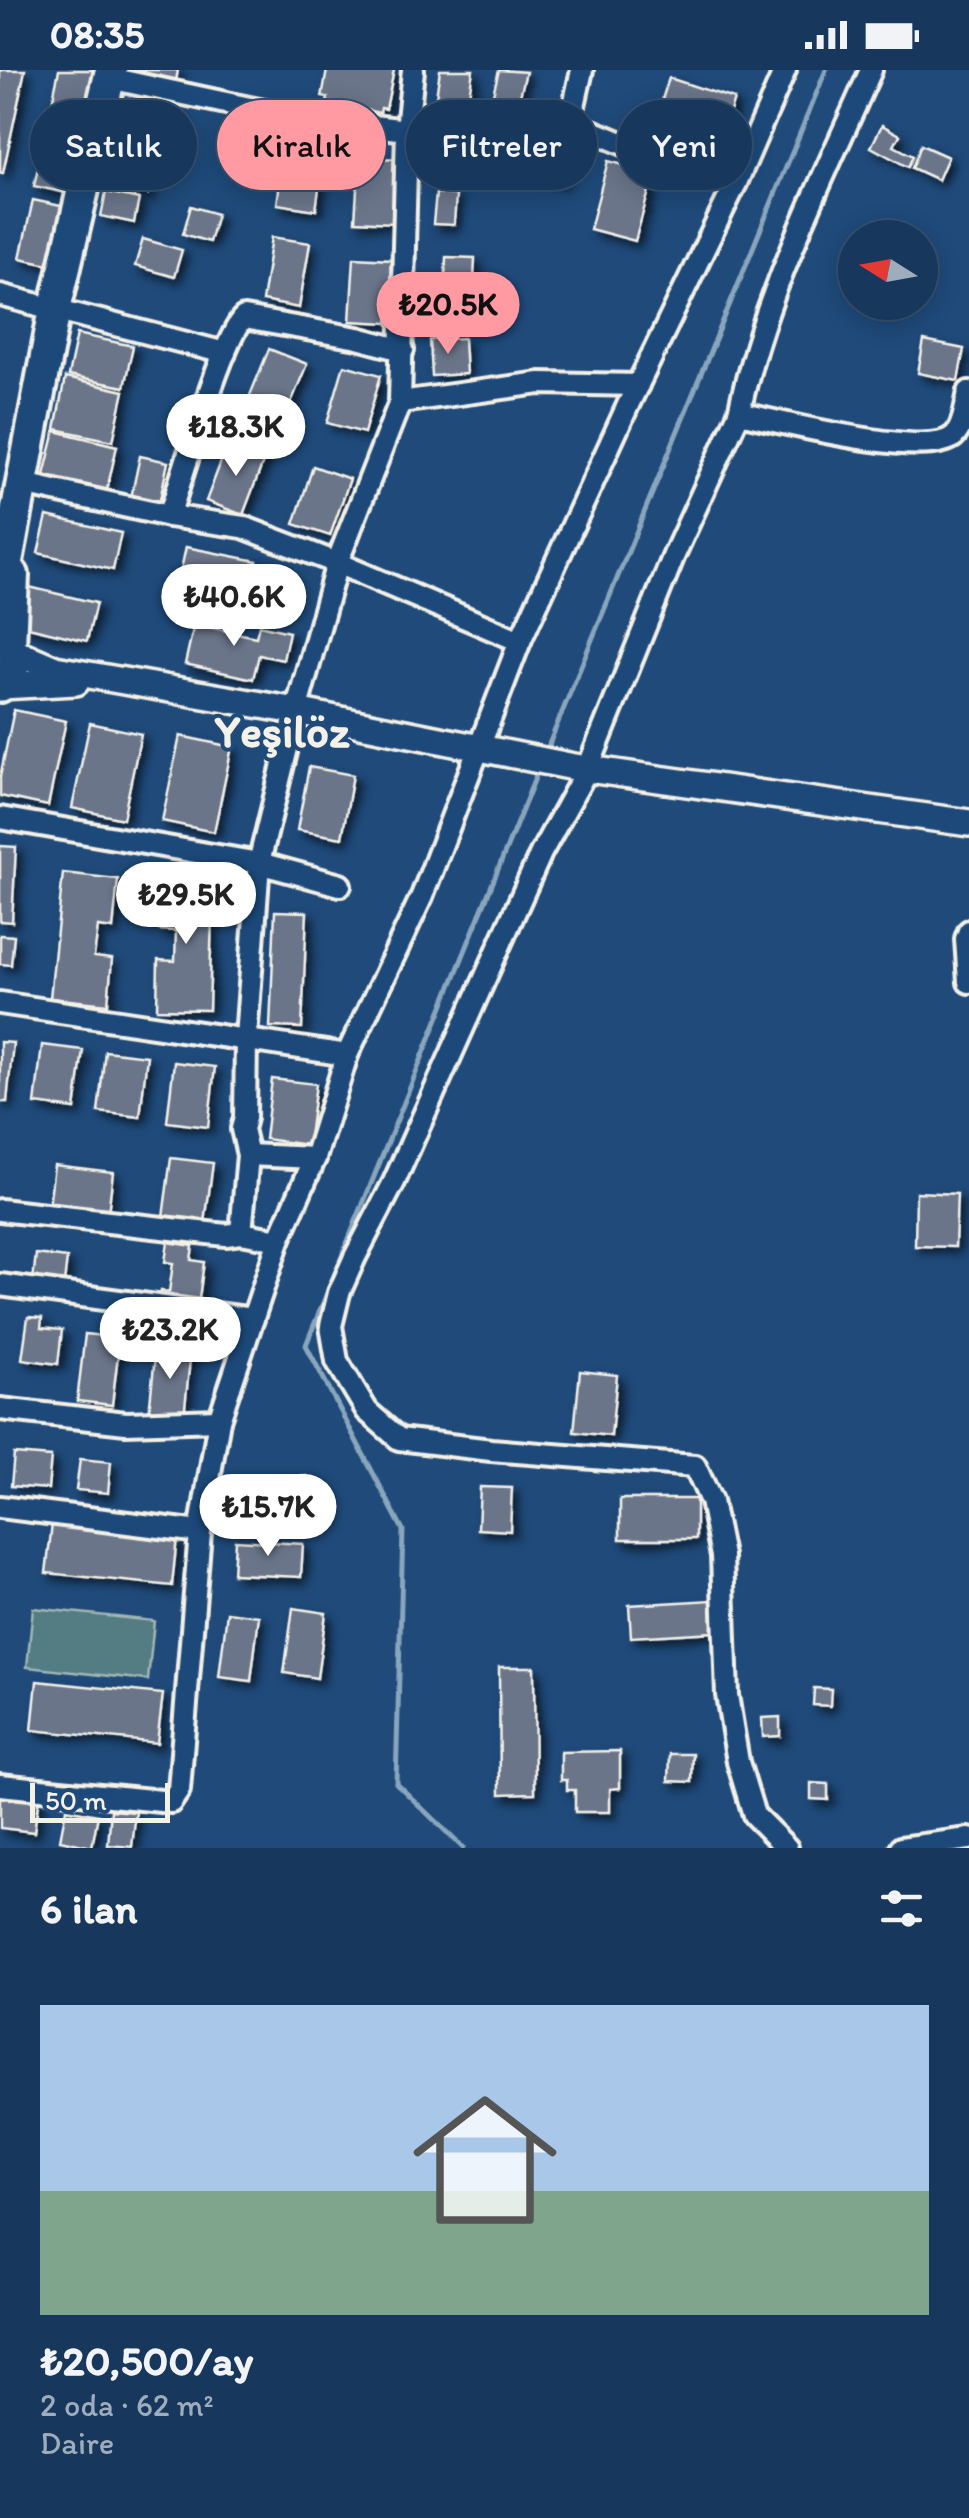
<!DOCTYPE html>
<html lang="tr">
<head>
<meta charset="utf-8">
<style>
	:root { --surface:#17385c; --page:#203f62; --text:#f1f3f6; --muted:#9eacbb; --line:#365272; --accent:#ff9aa2 }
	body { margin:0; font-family:Itim,sans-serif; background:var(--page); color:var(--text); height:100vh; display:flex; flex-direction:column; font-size:38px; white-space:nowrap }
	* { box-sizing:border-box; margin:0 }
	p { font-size:32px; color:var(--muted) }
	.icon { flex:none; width:55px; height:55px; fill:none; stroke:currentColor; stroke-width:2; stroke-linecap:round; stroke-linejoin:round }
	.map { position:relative; height:1778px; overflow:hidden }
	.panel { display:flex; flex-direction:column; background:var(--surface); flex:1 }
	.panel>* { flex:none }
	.banner { position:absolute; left:30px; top:30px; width:910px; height:90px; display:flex; gap:20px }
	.needle { width:65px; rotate:281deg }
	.buttons { position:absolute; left:838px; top:150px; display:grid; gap:20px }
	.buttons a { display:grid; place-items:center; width:100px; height:100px; border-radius:50%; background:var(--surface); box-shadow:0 5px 25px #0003,0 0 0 2px var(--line); font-size:50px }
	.scale { position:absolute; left:30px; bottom:25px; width:140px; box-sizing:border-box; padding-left:10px; border:5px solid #f4f1e8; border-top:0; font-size:28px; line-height:35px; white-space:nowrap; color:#f4f1e8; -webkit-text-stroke:8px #1f4a7a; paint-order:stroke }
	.price { position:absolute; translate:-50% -85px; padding:0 22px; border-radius:35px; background:#fff; color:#222; font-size:32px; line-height:65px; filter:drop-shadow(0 2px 5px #0008) }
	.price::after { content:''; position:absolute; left:50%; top:60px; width:30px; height:22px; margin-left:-15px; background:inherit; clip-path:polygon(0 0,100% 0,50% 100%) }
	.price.selected { background:var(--accent); color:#111 }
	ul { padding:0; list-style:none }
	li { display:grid; align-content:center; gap:20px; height:530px; padding:0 40px }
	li+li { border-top:2px solid var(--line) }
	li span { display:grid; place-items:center; height:310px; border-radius:0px; color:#555 }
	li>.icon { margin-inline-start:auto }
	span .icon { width:180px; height:180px; fill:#fffc; stroke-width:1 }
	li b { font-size:42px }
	h2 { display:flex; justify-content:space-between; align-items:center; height:120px; padding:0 40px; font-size:42px }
	.tag { padding:0 35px; border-radius:45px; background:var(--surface); box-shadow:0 5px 25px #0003,0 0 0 2px var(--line); font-size:35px; line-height:90px }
	.tag.selected { background:var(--accent); color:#111 }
	.status { display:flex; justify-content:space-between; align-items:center; height:70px; padding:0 50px; background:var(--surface); direction:ltr }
	.status svg { height:28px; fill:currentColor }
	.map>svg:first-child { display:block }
</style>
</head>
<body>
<div class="status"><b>08:35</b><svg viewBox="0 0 49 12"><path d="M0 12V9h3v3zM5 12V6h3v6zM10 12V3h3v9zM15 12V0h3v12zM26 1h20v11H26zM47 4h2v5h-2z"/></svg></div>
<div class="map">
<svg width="969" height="1778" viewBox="0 0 969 1778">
	<defs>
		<filter id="shadow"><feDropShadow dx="5.5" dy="5.5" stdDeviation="5" flood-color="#0009"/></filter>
	</defs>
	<rect width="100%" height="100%" fill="#1f4a7a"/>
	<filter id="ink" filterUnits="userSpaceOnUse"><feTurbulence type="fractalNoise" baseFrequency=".01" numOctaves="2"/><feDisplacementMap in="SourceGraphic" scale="20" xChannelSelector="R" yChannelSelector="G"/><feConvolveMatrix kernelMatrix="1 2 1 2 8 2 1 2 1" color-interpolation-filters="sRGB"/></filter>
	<g filter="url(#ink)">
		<polygon fill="#527c83" stroke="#a3b6b6" stroke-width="2.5" points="33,1538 154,1551 148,1610 27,1597"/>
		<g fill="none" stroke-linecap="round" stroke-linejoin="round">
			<g stroke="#89a6bc" stroke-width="5">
				<polyline points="545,684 826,0"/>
				<polyline points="463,1778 396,1713 403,1460 306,1275 539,698"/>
			</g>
		</g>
		<g fill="#6b758a" stroke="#f4f1e8" stroke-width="2.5" filter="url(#shadow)">
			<polygon points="0,0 25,0 3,103 0,103"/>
			<polygon points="59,0 98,0 71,124 34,116"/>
			<polygon points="138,0 178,0 176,11 137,3"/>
			<polygon points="327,0 394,0 386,39 381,38 380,43 327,32 328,28 322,27"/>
			<polygon points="440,0 473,0 468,32 436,27"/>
			<polygon points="499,0 526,2 519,30 493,24"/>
			<polygon points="669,8 734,29 721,70 656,48"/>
			<polygon points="125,34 178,45 171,79 159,76 148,124 108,116"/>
			<polygon points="882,55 900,65 894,76 913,86 908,97 871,77"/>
			<polygon points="544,67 566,70 562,111 539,108"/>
			<polygon points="286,70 325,76 316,140 277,134"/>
			<polygon points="921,75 948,87 938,110 912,98"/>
			<polygon points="359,87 397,89 393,153 355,151"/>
			<polygon points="608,91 654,103 635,171 590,159"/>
			<polygon points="106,122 139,129 134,153 101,146"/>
			<polygon points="436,123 456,125 454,155 433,154"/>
			<polygon points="33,130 70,138 58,196 20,188"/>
			<polygon points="191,136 217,144 209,172 183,164"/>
			<polygon points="272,167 310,173 299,238 262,231"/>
			<polygon points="143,169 182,180 174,207 135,196"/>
			<polygon points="354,187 391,189 388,253 350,251"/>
			<polygon points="446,187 475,188 473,233 444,232"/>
			<polygon points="77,264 133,276 124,317 68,306"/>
			<polygon points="464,268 466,304 432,306 430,270"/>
			<polygon points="924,271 964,279 958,311 918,303"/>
			<polygon points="269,279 307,294 284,350 246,335"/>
			<polygon points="344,295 381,305 364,363 327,353"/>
			<polygon points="65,308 124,321 113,371 55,359"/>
			<polygon points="55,361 117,376 106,424 43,409"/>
			<polygon points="228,373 265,387 243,445 206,431"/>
			<polygon points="140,386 168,392 159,434 131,428"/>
			<polygon points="313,396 350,409 330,466 294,454"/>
			<polygon points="47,446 121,463 113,500 38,483"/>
			<polygon points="186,477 257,491 250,527 178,513"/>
			<polygon points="29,517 96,533 87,571 20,555"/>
			<polygon points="194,554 256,567 259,555 289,562 283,590 259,585 253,609 185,594"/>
			<polygon points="14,640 66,651 48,736 0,726 0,707"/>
			<polygon points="90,653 141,664 123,749 72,738"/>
			<polygon points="180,666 232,677 214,762 162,751"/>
			<polygon points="309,697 353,705 342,768 297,760"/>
			<polygon points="0,776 16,777 12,852 0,851"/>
			<polygon points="63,803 118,809 113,859 98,857 94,887 112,889 108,934 50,928"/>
			<polygon points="160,815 213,816 209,940 157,939 158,890 175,891 176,861 159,860"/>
			<polygon points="275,841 307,842 302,958 270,957"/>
			<polygon points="0,865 14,866 11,895 0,894"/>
			<polygon points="0,972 13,973 7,1032 0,1032"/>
			<polygon points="42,975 83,980 75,1039 35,1034"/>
			<polygon points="105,981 147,986 140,1047 98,1042"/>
			<polygon points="174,992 215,997 208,1057 167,1052"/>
			<polygon points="272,1009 316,1014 308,1075 265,1069"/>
			<polygon points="171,1088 213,1093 205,1153 163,1147"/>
			<polygon points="54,1095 113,1102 108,1144 49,1137"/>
			<polygon points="916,1122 957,1124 955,1177 915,1176"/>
			<polygon points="168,1172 193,1176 191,1190 204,1192 198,1236 159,1231 161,1221 169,1222 173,1193 165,1192"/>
			<polygon points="36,1184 67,1188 63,1222 32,1219"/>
			<polygon points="28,1247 42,1248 41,1258 62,1260 58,1294 22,1289"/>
			<polygon points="85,1264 120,1268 112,1335 77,1331"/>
			<polygon points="156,1276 191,1280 184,1347 149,1343"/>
			<polygon points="580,1301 617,1305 611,1366 574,1362"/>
			<polygon points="14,1384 51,1387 48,1419 11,1416"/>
			<polygon points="80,1389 111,1392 108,1423 76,1420"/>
			<polygon points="307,1406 309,1441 244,1445 242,1410"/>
			<polygon points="480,1417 512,1418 510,1461 478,1459"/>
			<rect x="620" y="1429" width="76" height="40"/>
			<polygon points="52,1454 177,1467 172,1516 46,1503"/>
			<polygon points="235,1470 303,1474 301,1507 233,1504"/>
			<polygon points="712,1530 714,1562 631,1567 629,1535"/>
			<polygon points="293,1538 326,1543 317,1608 284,1603"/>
			<polygon points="227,1542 259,1546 251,1611 219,1607"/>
			<polygon points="499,1597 534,1597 535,1723 500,1724"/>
			<polygon points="37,1611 163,1624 157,1673 32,1660"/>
			<polygon points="814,1618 831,1619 830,1636 813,1635"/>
			<polygon points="780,1647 780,1666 763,1667 762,1648"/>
			<polygon points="620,1681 620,1718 610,1719 610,1742 575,1742 575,1720 567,1720 567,1710 561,1710 561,1682"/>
			<polygon points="670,1684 693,1684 692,1712 669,1711"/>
			<polygon points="811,1713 828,1714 828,1730 811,1729"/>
			<polygon points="0,1723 39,1727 34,1762 0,1758"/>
			<polygon points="66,1739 98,1745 92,1777 60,1770"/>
			<polygon points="111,1740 136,1742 132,1777 108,1775"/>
		</g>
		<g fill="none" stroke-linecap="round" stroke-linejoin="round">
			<defs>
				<g id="minor">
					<polyline points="582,0 571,49 575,54 658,88 736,113"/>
					<polyline points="109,8 287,46 407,60"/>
					<polyline points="0,225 225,283"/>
					<polyline points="400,332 540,313 638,315"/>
					<path d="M 739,343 C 764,223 822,112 871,0"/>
					<polyline points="23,414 169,446 243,457 337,493 520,571"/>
					<path d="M 169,446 C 181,411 223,265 244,248 L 358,268 L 403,280"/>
					<polyline points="0,748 259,793 340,815"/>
					<polyline points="969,861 966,869 969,912"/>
					<polyline points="0,933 347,985"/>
					<polyline points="248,1085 315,1088"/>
					<polyline points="0,1140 226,1165 241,1163 279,1170"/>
					<polyline points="241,1163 248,1085 242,1059 245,1048 246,968 259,793 296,641 337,493 400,332 407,60 413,0"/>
					<polyline points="0,1215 253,1249"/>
					<polyline points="0,1339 126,1353 219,1350"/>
					<polyline points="0,1437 200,1462"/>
					<polyline points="0,1715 171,1732 179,1720 200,1462 219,1350 279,1170 315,1088 347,985 422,826 520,571 629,333 736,113 785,0"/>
					<path d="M 787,1778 L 754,1745 L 738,1692 L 727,1625 L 722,1486 L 711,1431 L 695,1396 L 491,1380 L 399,1369 L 367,1341 L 337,1291 L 331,1256 L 339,1223 L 355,1187 L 394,1112 L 541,783 L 588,698 L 674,485 L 739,343 C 776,351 927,390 954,366 C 964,357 966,335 969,322"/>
					<polyline points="901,1778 969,1769"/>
				</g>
				<g id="tertiary">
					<polyline points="13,581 55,599 296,641 574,697 969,753"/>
					<polyline points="1,616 76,612"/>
				</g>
				<g id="secondary">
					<polyline points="0,528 55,239 111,0"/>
					<path d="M 0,567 C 20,581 18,601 0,616"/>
					<polyline points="10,576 13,505"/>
				</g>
			</defs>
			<use href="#minor" stroke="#f4f1e8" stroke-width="28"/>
			<use href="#tertiary" stroke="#f4f1e8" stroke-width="32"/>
			<use href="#secondary" stroke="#f4f1e8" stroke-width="38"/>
			<use href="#minor" stroke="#1f4a7a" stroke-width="20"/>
			<use href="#tertiary" stroke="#1f4a7a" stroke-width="25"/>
			<use href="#secondary" stroke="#1f4a7a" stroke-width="30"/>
		</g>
	</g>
	<g text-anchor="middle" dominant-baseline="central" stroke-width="8" stroke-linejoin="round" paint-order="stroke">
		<g font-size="45" font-weight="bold" fill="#f4f1e8" stroke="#1f4a7a">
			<text x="282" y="661">Yeşilöz</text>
		</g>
	</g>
</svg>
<div class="buttons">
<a><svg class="needle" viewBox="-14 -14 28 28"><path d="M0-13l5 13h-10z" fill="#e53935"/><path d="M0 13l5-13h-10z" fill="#9eacbb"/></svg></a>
</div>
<div class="scale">50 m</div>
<b class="price selected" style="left:448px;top:287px">₺20.5K</b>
<b class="price" style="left:236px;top:409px">₺18.3K</b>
<b class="price" style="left:234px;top:579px">₺40.6K</b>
<b class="price" style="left:186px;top:877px">₺29.5K</b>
<b class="price" style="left:170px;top:1312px">₺23.2K</b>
<b class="price" style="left:268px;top:1489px">₺15.7K</b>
<div class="banner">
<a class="tag">Satılık</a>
<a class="tag selected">Kiralık</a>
<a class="tag">Filtreler</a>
<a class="tag">Yeni</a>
</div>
</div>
<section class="panel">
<h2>6 ilan<svg class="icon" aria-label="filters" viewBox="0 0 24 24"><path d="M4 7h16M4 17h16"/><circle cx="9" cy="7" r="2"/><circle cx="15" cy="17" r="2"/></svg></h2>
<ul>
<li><span style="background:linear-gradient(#a9c7e8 60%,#7fa58c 0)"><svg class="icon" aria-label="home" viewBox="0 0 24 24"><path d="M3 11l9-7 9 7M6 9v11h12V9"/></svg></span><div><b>₺20,500/ay</b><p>2 oda · 62 m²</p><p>Daire</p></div></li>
</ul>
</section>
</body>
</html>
